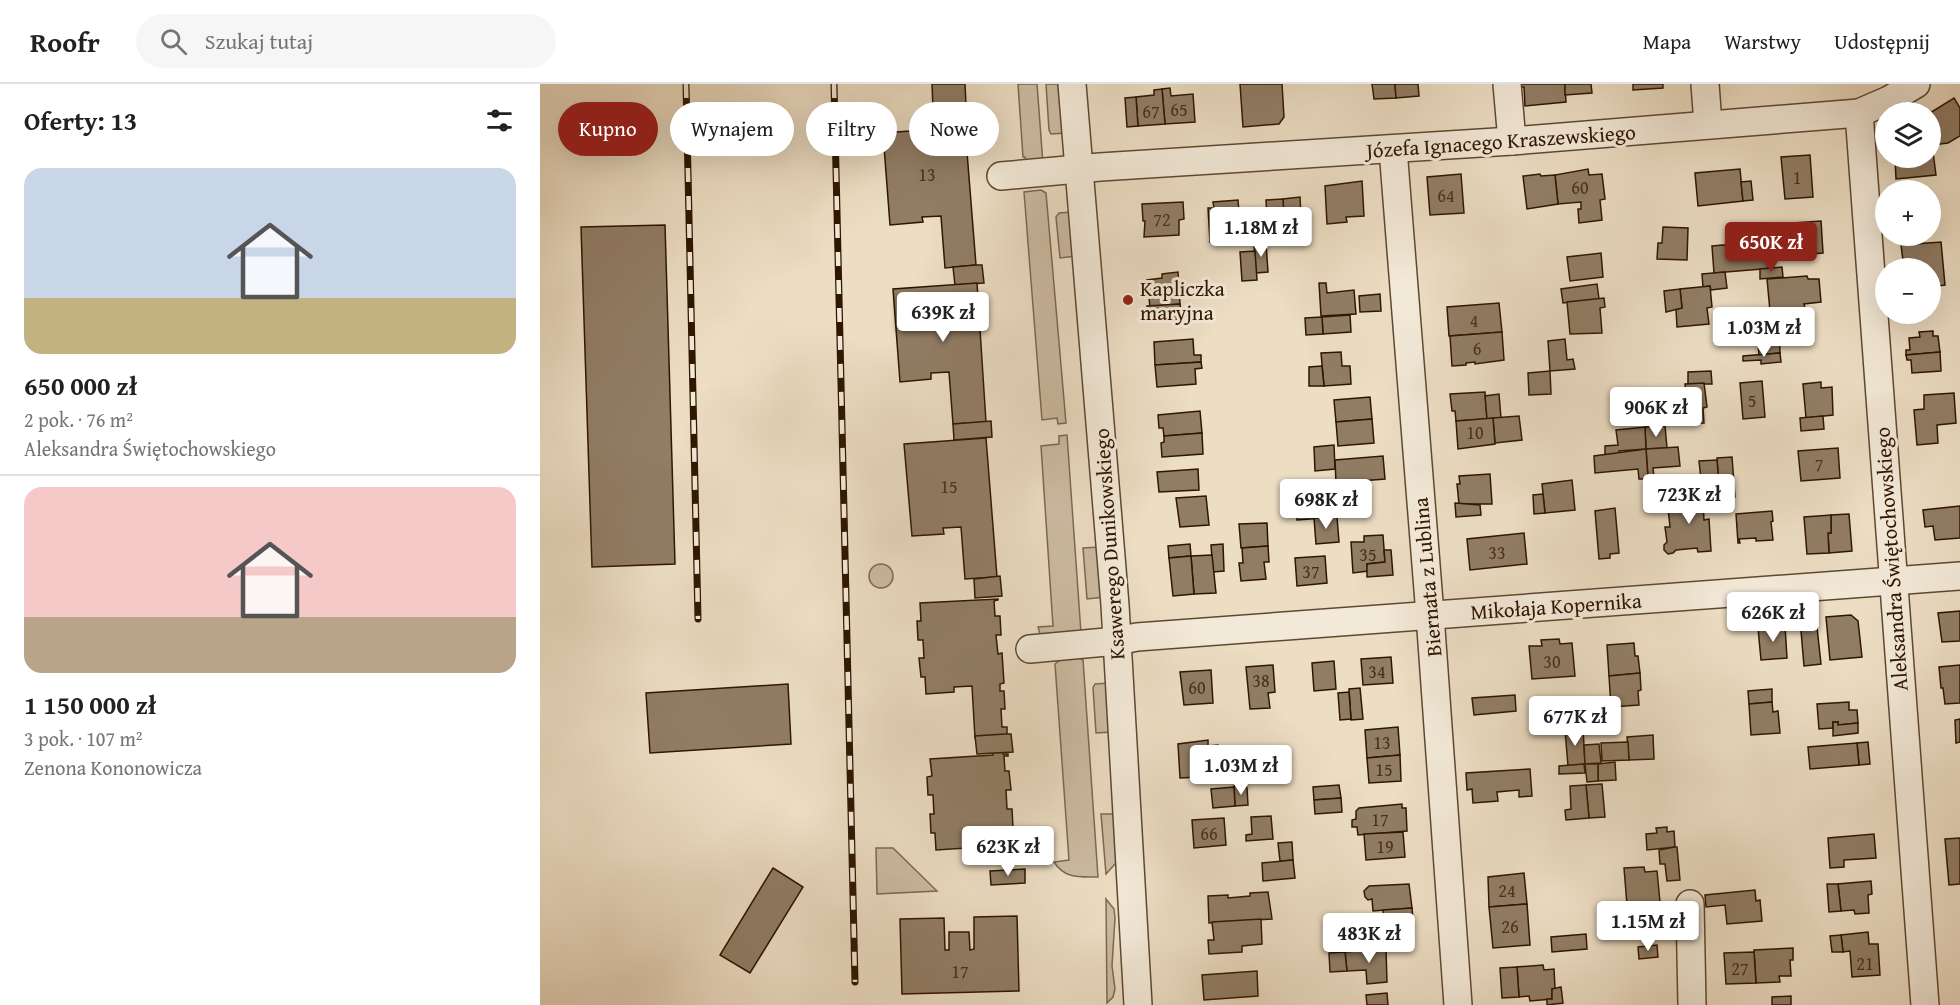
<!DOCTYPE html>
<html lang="pl">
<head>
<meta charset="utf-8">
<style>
	:root { --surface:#fff; --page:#f6f6f6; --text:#202124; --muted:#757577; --line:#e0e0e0; --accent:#8f2418 }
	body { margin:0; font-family:"Gentium Book Plus",serif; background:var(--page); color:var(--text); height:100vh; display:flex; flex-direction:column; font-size:22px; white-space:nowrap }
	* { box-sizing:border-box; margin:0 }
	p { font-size:20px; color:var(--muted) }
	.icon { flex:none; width:33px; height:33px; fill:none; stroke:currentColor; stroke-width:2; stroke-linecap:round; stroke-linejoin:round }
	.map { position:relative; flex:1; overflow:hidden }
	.side { display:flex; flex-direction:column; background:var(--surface); width:540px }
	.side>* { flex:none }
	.guide { position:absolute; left:18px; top:18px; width:570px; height:54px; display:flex; gap:12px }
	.fabs { position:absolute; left:1335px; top:18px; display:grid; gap:12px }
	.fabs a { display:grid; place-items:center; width:66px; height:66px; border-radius:50%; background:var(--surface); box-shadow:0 6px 24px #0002; font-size:30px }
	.price { position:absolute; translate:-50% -51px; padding:0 14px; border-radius:6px; background:#fff; color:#222; font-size:20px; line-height:39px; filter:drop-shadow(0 2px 3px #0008) }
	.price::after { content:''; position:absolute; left:50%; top:36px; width:18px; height:14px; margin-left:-9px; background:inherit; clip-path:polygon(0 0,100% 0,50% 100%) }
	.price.current { background:var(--accent); color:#fff }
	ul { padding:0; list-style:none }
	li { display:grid; align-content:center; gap:12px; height:318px; padding:0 24px }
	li+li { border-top:2px solid var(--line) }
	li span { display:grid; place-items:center; height:186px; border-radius:18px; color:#555 }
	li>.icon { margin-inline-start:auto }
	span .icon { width:108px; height:108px; fill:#fffc; stroke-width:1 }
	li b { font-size:26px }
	h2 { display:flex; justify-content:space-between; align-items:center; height:72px; padding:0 24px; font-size:26px }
	.chip { padding:0 21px; border-radius:27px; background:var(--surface); box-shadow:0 6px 24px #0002; font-size:21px; line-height:54px }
	.chip.current { background:var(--accent); color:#fff }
	header { display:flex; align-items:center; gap:36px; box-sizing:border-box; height:84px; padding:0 30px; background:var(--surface); border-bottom:2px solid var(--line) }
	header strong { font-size:28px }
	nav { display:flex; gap:33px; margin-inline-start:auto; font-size:21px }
	.search { width:420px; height:54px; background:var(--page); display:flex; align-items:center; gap:15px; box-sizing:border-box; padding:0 21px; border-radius:33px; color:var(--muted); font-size:22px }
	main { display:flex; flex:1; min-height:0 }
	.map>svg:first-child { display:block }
</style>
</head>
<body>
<header>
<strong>Roofr</strong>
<div class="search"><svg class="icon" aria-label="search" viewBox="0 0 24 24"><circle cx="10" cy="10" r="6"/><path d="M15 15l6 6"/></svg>Szukaj tutaj</div>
<nav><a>Mapa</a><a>Warstwy</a><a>Udostępnij</a></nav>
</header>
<main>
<section class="side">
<h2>Oferty: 13<svg class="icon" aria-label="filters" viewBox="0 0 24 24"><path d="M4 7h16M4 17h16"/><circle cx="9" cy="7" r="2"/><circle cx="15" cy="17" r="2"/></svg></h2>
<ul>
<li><span style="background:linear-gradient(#c9d6e8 70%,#c2b280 0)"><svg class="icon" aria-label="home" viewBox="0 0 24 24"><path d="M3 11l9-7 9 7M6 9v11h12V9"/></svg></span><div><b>650 000 zł</b><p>2 pok. · 76 m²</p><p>Aleksandra Świętochowskiego</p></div></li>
<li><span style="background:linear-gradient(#f6c9c9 70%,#b9a48a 0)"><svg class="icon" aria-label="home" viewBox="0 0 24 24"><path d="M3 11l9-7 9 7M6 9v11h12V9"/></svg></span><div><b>1 150 000 zł</b><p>3 pok. · 107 m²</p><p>Zenona Kononowicza</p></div></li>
</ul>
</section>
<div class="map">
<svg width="1420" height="921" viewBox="0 0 1420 921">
	<rect width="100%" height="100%" fill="#ecddc3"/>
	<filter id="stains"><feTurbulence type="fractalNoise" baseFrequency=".00333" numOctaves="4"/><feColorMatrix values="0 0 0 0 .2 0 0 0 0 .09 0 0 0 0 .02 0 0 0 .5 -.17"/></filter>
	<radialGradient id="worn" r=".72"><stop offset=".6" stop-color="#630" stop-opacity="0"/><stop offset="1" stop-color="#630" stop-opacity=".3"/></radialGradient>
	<g fill="#ccbba2" stroke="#7d6851" stroke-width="1.5">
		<polygon points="478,0 497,0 503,80 486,81 485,73 483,73"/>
		<polygon points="506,0 520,0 526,49 511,50 509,46"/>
		<polygon points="501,106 506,109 526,339 518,340 517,334 502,336 484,108"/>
		<polygon points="532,128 536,172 520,174 516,133 519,129"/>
		<polygon points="527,351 541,549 504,553 500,550 498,543 513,542 501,362 519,360 519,352"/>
		<polygon points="560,463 564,513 547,515 543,464"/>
		<circle cx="341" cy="492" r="12"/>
		<path d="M 538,573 L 543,576 L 558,793 C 539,793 525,795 514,778 L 529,776 L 515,580 L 521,575 Z"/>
		<polygon points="569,599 572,648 556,649 553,604 555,600"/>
		<polygon points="561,730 576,730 578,734 576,779 566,790"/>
		<polygon points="336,764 353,764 397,807 337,810"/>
		<polygon points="566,815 574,825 575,834 572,882 575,905 573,913 567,919"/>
	</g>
	<g fill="#917d65" stroke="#2e1600" stroke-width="1.5">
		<polygon points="392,0 425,0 426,22 393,25"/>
		<polygon points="700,0 742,0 744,33 739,40 703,43"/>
		<polygon points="832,0 855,0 856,14 834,15"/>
		<polygon points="855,0 878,0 879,12 856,14"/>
		<polygon points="980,0 1025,0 1026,18 985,22 984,3 980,3"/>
		<polygon points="1025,0 1051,0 1052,9 1025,11"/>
		<polygon points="1093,0 1123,0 1123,4 1093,6"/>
		<polygon points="630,4 631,12 653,10 655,38 625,40 622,5"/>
		<polygon points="622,5 625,40 598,42 596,13 614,11 614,6"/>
		<polygon points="596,13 598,42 587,43 585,14"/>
		<polygon points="1414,14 1420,24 1420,52 1408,59 1393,61 1390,29"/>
		<polygon points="426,22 432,22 434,42 395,45 393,25"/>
		<polygon points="425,43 436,181 405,184 401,132 382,133 383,138 350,141 343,49"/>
		<polygon points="1390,45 1396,91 1356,95 1355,74 1390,74"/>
		<polygon points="1270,71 1273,113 1245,115 1241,73"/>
		<polygon points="1048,85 1049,91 1062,90 1065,115 1060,116 1062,136 1039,139 1038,125 1041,125 1041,118 1018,120 1015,91"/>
		<polygon points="1200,85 1203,117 1158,122 1155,89"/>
		<polygon points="921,90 924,129 890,131 887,93"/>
		<polygon points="1000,90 1001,92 1015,91 1018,120 987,125 983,92"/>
		<polygon points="822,97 824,132 806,133 807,138 787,140 785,102"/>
		<polygon points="1211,97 1213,116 1203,117 1201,98"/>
		<polygon points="760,113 762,152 745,153 743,115"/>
		<polygon points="743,115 745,153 728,155 726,116"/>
		<polygon points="698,116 701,155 684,156 684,153 672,154 670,157 668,124 674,124 673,118"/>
		<polygon points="643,118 644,135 639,136 639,151 604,153 605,137 603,137 602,120"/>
		<polygon points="1281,137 1283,169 1258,171 1253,139"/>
		<polygon points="125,141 135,480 52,483 41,143"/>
		<polygon points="1123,143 1148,144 1147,176 1117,175 1118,159 1122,159"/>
		<polygon points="1231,157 1234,184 1174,189 1172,162"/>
		<polygon points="1401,158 1405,201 1390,203 1390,184 1364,184 1361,161"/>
		<polygon points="726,159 728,188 716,189 714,160"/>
		<polygon points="715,167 717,196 702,197 700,168"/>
		<polygon points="1061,169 1063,193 1030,197 1027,173"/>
		<polygon points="436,181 442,181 444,199 415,201 413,183"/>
		<polygon points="1242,183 1243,193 1220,195 1220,185"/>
		<polygon points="638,188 640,220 610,223 607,196 622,194 622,190"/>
		<polygon points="1185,188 1187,204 1171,206 1170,202 1163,203 1162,190"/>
		<polygon points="1267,192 1268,195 1279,195 1281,218 1264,220 1265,224 1230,227 1227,195"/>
		<polygon points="437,199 446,338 413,340 409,288 391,289 391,295 360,298 353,205"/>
		<polygon points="779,199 786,199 787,209 814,206 816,230 781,232"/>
		<polygon points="1057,200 1059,215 1023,219 1021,205"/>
		<polygon points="1170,202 1172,223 1167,224 1169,240 1137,243 1136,225 1142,224 1140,205"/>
		<polygon points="1140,205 1142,224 1126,228 1124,207"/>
		<polygon points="840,210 841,227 820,228 819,212"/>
		<polygon points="1064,214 1065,223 1060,224 1062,249 1030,250 1027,218"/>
		<polygon points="959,219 962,248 909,252 907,223"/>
		<polygon points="640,220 642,235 608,238 607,222"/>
		<polygon points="810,231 811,248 783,250 782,233"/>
		<polygon points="782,233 783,250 766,251 765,234"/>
		<polygon points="1239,246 1240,269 1219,271 1217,248"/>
		<polygon points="1393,247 1393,252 1398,252 1400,268 1366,271 1366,266 1370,266 1369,254 1380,253 1379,248"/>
		<polygon points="962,248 964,276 935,280 935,278 926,279 926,281 912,282 910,252"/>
		<polygon points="653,255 654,271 661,271 661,278 615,281 614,258"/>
		<polygon points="1025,255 1027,276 1033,275 1035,285 1010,287 1008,257"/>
		<polygon points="801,268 802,282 810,282 811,300 784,302 781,269"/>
		<polygon points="1400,268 1401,287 1372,289 1371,276 1367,276 1366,271"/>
		<polygon points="1240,269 1241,278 1221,280 1221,276 1203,277 1203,272"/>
		<polygon points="661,278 662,284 655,285 656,300 617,303 615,281"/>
		<polygon points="782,282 784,302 769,302 769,283"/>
		<polygon points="1010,287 1011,310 989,311 988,289"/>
		<polygon points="1171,287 1172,300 1148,300 1148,288"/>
		<polygon points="1222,297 1225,333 1203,335 1200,299"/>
		<polygon points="1281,298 1281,304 1292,303 1293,331 1266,334 1263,300"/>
		<polygon points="1164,299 1167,323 1163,324 1164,339 1134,340 1133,337 1129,335 1128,319 1147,317 1145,300"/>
		<polygon points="945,308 947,335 916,337 915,327 912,327 910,310"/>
		<polygon points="1414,309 1416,339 1397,341 1398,359 1377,361 1374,326 1384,325 1384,311"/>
		<polygon points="959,310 961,334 947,335 945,312"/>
		<polygon points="830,313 832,335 796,338 794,316"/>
		<polygon points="660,327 662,349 624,352 623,344 619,344 618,331"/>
		<polygon points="979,332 982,356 955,359 953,334"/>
		<polygon points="1283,332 1284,345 1261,347 1260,334"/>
		<polygon points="953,334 955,360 918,365 916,337"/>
		<polygon points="832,335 834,359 798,362 796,338"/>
		<polygon points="451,337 452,353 414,356 413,340"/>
		<polygon points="1125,342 1127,364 1106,365 1105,343"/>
		<polygon points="1105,343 1106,365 1079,367 1079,370 1065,371 1065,362 1078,361 1076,346"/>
		<polygon points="662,349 663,370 622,373 621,359 624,358 624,352"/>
		<polygon points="446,354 457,493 425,495 421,443 403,444 404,450 372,452 364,360"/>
		<polygon points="794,361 795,385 775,387 774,363"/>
		<polygon points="1138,363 1140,382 1113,384 1114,393 1108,393 1106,365"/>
		<polygon points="1298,364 1300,394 1261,397 1258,367"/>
		<polygon points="1106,365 1108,395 1099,395 1098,385 1055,389 1054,372"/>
		<polygon points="843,372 845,395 796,399 795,376"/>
		<polygon points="1192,373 1195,413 1180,414 1177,374"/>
		<polygon points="1177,376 1180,415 1167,416 1165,395 1161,395 1159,377"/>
		<polygon points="658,385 659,406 619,408 617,388"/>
		<polygon points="950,390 952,420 919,420 917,400 920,400 919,392"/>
		<polygon points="1032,396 1035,426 1005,429 1002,400"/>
		<polygon points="1162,404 1164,436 1169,435 1171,467 1158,468 1157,464 1136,466 1133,469 1128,470 1124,466 1124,461 1127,458 1125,443 1130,443 1128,424 1140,423 1145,417 1144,405"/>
		<polygon points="1003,410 1005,429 994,430 993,411"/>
		<polygon points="666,412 669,441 640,443 636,414"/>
		<polygon points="796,418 797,433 757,436 756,420"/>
		<polygon points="915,419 940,421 941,431 916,433"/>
		<polygon points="1420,422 1420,454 1395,456 1393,442 1385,443 1383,426"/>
		<polygon points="1075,424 1079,469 1070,470 1070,474 1059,475 1055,427"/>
		<polygon points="1232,427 1233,437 1231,438 1233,456 1216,457 1216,454 1199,455 1200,459 1198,459 1196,430"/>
		<polygon points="1309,430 1312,467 1289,469 1288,449 1291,449 1291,431"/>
		<polygon points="1291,431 1291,449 1288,449 1289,469 1267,470 1264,433"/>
		<polygon points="797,433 799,458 776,460 774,434"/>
		<polygon points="727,439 728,462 701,464 699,440"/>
		<polygon points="984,449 987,480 930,486 927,455"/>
		<polygon points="843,451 845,478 827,480 828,487 813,489 811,458 824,458 824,452"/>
		<polygon points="650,460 651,472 629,474 628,462"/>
		<polygon points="683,460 684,487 673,488 671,461"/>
		<polygon points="728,462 729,478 724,478 726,495 701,497 699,479 703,479 702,464"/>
		<polygon points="844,466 851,466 853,491 827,493 827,480 845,478"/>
		<polygon points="672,471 676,509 654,510 651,472"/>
		<polygon points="651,472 654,510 633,512 629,474"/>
		<polygon points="785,472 787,499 757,502 755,474"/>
		<polygon points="460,492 462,512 435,514 434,495"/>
		<polygon points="458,515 458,516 454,517 455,532 460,532 461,551 456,551 458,570 462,569 464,599 460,600 460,607 464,607 465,625 461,625 462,643 467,643 467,652 462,652 463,670 468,670 468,672 464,672 465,687 469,687 471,706 466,706 467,725 472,725 473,744 469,744 470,759 474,761 396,766 395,749 391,749 390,730 394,730 393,711 388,711 387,693 392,692 390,675 453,671 453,653 435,654 432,602 414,603 414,608 386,610 385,593 381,593 379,574 384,574 383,556 378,556 377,537 381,537 380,519"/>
		<polygon points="1420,527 1420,557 1402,558 1398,529"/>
		<polygon points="1311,531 1318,537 1322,573 1290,576 1286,533"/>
		<polygon points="1276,534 1281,580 1264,582 1260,535"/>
		<polygon points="1245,542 1247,574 1221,576 1218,544"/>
		<polygon points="1019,555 1020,560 1032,559 1035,592 992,595 989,562 1002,562 1001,556"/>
		<polygon points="1094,559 1095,572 1098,572 1100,589 1069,592 1067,561"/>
		<polygon points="851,573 853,599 823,601 821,575"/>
		<polygon points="794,577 796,605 774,607 772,579"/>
		<polygon points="733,581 735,608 728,609 730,624 710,625 706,583"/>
		<polygon points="1420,581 1420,619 1405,620 1403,604 1401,604 1399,583"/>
		<polygon points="671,586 673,619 644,621 640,588"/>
		<polygon points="1100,589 1101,606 1098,607 1099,621 1071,623 1069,592"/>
		<polygon points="248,600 251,660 110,669 106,609"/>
		<polygon points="820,604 823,635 811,636 809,605"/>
		<polygon points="1232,605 1232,618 1209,620 1208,607"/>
		<polygon points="809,608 811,635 800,636 798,609"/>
		<polygon points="975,611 976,627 934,631 932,614"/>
		<polygon points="1232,618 1233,628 1238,627 1240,649 1211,651 1209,620"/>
		<polygon points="1309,618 1309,626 1317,626 1318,639 1298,641 1298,638 1293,638 1293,644 1279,645 1277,620"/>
		<polygon points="1056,624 1057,640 1024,642 1023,630 1028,630 1028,626"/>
		<polygon points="1420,635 1420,658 1416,659 1415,636"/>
		<polygon points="1293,638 1298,638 1298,641 1318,639 1318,649 1293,652"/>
		<polygon points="858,643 860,671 827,674 825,646"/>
		<polygon points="1043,644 1045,680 1028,682 1025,646"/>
		<polygon points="465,650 471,650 473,668 437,670 435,652"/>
		<polygon points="1113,651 1114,675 1089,676 1087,653"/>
		<polygon points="668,656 668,662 678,661 680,692 640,694 638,660"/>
		<polygon points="1088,658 1089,676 1062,677 1061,659"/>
		<polygon points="1328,658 1330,680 1319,681 1317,659"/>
		<polygon points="1317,659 1319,681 1270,685 1268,663"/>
		<polygon points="1059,660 1061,679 1045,680 1044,661"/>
		<polygon points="739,663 742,696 712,699 709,666"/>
		<polygon points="860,671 861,697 829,699 827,674"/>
		<polygon points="1075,678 1076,696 1058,697 1058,680"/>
		<polygon points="1044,680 1045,689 1019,690 1019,682"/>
		<polygon points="1045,680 1058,680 1058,697 1047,698"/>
		<polygon points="990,685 992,712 979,713 979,706 957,708 958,717 933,719 932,705 927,706 926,689"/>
		<polygon points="1062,700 1065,733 1049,734 1046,701"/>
		<polygon points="705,701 707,704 708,721 695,722 694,702"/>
		<polygon points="799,701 801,714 774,716 773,703"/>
		<polygon points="1046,701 1049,734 1026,736 1025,726 1031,725 1030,702"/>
		<polygon points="694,703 695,722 673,724 671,705"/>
		<polygon points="801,714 802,728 775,730 774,716"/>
		<polygon points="862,720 862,724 866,724 867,747 818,751 817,743 812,743 812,736 816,735 816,727 819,724"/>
		<polygon points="731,732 733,755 706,757 706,751 712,750 711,733"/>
		<polygon points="684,734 686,761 654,764 652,736"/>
		<polygon points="1127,743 1127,748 1134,747 1135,763 1107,766 1106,750 1117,749 1116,744"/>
		<polygon points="863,748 865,773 826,776 824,750"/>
		<polygon points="1334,750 1336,774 1304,776 1304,783 1290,784 1288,754"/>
		<polygon points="1420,754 1420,800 1409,801 1405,755"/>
		<polygon points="752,758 753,776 740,777 738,759"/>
		<polygon points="1135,763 1137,763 1140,796 1127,797 1125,780 1120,780 1119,766"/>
		<polygon points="753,776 755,794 723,797 722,779"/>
		<polygon points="1104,783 1105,788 1117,787 1120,818 1087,821 1084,784"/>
		<polygon points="233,784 263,803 210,889 180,871"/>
		<polygon points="485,785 485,799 451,801 450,787"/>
		<polygon points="984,789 987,820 949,823 948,793"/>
		<polygon points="1331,797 1332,810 1328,811 1329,829 1315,830 1314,826 1301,827 1298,800"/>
		<polygon points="869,800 872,824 833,827 832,815 828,816 825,813 824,807 829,802"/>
		<polygon points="1287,800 1298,800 1301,827 1289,828"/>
		<polygon points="1215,806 1216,817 1220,816 1222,837 1187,840 1185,821 1166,823 1165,811"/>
		<polygon points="728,808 732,835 669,839 668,812 688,811 688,814 710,812 710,809"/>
		<polygon points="1117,819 1118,834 1088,836 1087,821"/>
		<polygon points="987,820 990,861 953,864 949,823"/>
		<polygon points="872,824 874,848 845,850 843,826"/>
		<polygon points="477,832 479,907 362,910 360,835 404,834 405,866 409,866 409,848 429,848 430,866 434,865 434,833"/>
		<polygon points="721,835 722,860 702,862 702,868 669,870 668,856 674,856 672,838"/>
		<polygon points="1328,848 1329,860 1338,860 1340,891 1312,893 1310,867 1303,868 1301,851"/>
		<polygon points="1046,850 1047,865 1012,868 1011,853"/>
		<polygon points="1301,851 1303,868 1292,868 1290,852"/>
		<polygon points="841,853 842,865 807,868 806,856"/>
		<polygon points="1117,861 1118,873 1099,875 1098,863"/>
		<polygon points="1253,864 1253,876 1250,876 1251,892 1239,892 1240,898 1216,899 1214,866"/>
		<polygon points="842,865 846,865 847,898 827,900 826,886 807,887 805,868"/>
		<polygon points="805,868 807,887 790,888 789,869"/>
		<polygon points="1214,868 1216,899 1186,900 1184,869"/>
		<polygon points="1003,881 1004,886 1014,885 1015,904 1012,905 1012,915 990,917 989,912 979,913 977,883"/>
		<polygon points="977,883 979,913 962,914 960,884"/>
		<polygon points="717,887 718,912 664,916 662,891"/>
		<polygon points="1021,903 1023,919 1007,921 1007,915 1012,915 1012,905"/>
		<polygon points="847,909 848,921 827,921 826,911"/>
		<polygon points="1251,912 1251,921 1232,921 1232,913"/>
	</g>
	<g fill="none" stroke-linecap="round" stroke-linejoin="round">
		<defs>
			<g id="minor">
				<polyline points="532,0 575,521 598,921"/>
				<polyline points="967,0 972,57"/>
				<polyline points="1165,0 1168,40"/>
				<polyline points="1319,29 1385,921"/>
				<polyline points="853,65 890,531 918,921"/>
				<polyline points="461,92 560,83 972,57 1319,29 1349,16 1376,0"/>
				<polyline points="490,565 577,557 597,553 1420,492"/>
				<polyline points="1150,820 1152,921"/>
			</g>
		</defs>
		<use href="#minor" stroke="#5e4831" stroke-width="30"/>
		<use href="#minor" stroke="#f3e9d8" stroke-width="27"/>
		<defs>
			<g id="rail">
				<polyline points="146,0 158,535"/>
				<polyline points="294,0 315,898"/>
			</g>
		</defs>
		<use href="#rail" stroke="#2e1600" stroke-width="7"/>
		<use href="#rail" stroke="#f3e9d8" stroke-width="4.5" stroke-dasharray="14" stroke-linecap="butt"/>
	</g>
	<circle fill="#8f2418" stroke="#f3e9d8" stroke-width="2" cx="588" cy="216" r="6"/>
	<g text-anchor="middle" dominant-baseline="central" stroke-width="6" stroke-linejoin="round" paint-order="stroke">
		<g font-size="18" fill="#473019">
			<text x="639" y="25">65</text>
			<text x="611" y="27">67</text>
			<text x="387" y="90">13</text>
			<text x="1257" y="93">1</text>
			<text x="1040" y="103">60</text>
			<text x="906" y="111">64</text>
			<text x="622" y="135">72</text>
			<text x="934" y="236">4</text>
			<text x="937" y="264">6</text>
			<text x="1212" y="316">5</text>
			<text x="935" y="348">10</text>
			<text x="1279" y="380">7</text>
			<text x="409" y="402">15</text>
			<text x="957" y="468">33</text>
			<text x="828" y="470">35</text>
			<text x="771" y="487">37</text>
			<text x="1012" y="577">30</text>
			<text x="837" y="587">34</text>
			<text x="721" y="596">38</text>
			<text x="657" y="603">60</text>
			<text x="842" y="658">13</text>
			<text x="844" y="685">15</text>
			<text x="840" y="735">17</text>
			<text x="669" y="749">66</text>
			<text x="845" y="762">19</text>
			<text x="967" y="806">24</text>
			<text x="970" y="842">26</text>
			<text x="1325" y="879">21</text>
			<text x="1200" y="884">27</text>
			<text x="420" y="887">17</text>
		</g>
		<g font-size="21" fill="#2e1600" stroke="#f3e9d8">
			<text transform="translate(961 57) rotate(-4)">Józefa Ignacego Kraszewskiego</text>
			<text transform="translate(569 460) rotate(-94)">Ksawerego Dunikowskiego</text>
			<text transform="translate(1351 475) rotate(-94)">Aleksandra Świętochowskiego</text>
			<text transform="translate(887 493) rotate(-95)">Biernata z Lublina</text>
			<text transform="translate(1016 522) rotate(-4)">Mikołaja Kopernika</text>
		</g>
		<g font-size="21" fill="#2e1600" stroke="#f3e9d8" text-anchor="start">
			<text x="600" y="204">Kapliczka<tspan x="600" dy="24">maryjna</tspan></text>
		</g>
	</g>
	<rect width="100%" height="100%" filter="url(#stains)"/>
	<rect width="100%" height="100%" fill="url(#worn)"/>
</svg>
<div class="fabs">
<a><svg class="icon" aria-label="layers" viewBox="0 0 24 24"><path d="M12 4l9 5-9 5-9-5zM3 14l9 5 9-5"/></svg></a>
<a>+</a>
<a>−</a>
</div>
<b class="price" style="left:721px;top:174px">1.18M zł</b>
<b class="price current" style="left:1231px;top:189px">650K zł</b>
<b class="price" style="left:403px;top:259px">639K zł</b>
<b class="price" style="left:1224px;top:274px">1.03M zł</b>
<b class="price" style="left:1116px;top:354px">906K zł</b>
<b class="price" style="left:1149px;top:441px">723K zł</b>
<b class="price" style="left:786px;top:446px">698K zł</b>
<b class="price" style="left:1233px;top:559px">626K zł</b>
<b class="price" style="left:1035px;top:663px">677K zł</b>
<b class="price" style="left:701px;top:712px">1.03M zł</b>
<b class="price" style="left:468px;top:793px">623K zł</b>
<b class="price" style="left:1108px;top:868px">1.15M zł</b>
<b class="price" style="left:829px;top:880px">483K zł</b>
<div class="guide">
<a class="chip current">Kupno</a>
<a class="chip">Wynajem</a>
<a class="chip">Filtry</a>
<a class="chip">Nowe</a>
</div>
</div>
</main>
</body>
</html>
